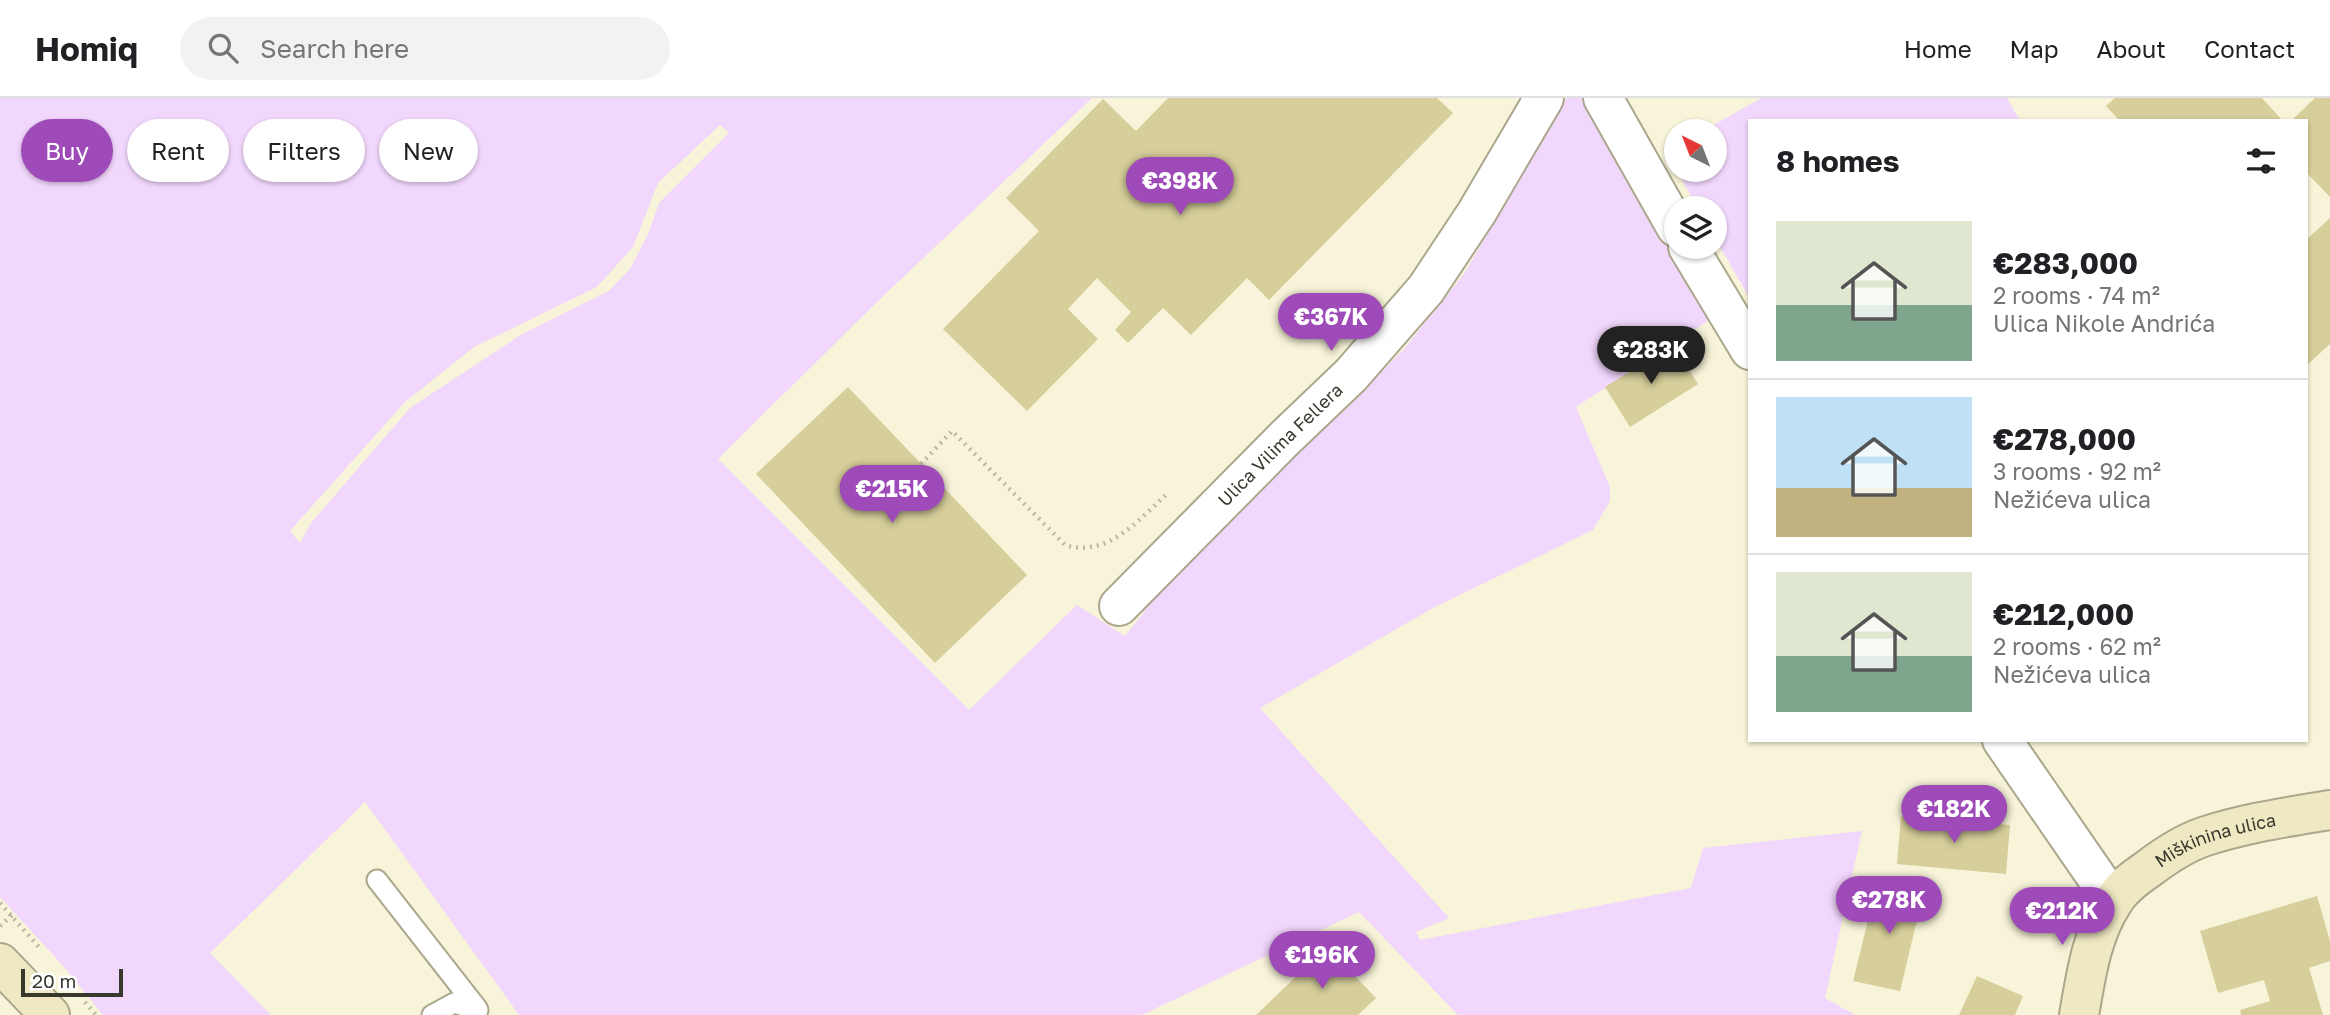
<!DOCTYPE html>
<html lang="en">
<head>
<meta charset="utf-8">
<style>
	:root { --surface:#fff; --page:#f2f2f2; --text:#202124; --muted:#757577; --line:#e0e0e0; --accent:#9e4ab8 }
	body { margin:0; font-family:"Golos Text",sans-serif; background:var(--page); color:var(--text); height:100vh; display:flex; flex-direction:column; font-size:26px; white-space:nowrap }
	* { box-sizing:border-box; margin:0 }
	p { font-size:23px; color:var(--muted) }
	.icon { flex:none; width:38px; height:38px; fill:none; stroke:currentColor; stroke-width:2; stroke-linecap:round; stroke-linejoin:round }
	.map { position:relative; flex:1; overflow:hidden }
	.panel { position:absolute; left:1748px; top:21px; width:560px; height:623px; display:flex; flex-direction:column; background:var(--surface); border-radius:0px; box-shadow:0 2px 5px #0004 }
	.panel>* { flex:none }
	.hud { position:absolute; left:21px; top:21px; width:665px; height:63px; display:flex; gap:14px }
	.needle { width:46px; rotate:318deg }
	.fabs { position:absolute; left:1664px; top:21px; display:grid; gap:14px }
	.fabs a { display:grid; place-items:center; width:63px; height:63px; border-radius:50%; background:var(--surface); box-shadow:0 2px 5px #0004; font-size:35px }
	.scale { position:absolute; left:21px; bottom:18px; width:102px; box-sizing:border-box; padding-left:7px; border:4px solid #39382d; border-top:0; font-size:19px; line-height:24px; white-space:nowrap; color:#39382d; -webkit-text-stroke:5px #fff; paint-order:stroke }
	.price { position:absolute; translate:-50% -60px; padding:0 16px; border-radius:24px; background:var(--accent); color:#fff; font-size:23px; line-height:46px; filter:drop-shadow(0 2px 4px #0008) }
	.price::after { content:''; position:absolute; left:50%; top:42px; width:21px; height:16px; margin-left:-10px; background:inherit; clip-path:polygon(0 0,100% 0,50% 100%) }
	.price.on { background:#222; color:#fff }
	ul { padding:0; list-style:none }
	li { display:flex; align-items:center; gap:21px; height:175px; padding:0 28px }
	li+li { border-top:2px solid var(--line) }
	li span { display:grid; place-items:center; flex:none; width:196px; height:140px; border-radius:0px; color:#555 }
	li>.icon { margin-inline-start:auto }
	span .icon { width:84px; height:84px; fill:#fffc; stroke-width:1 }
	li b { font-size:30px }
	h2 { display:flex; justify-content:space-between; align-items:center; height:84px; padding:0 28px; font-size:30px }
	.chip { padding:0 24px; border-radius:32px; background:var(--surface); box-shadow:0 2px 5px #0004; font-size:24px; line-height:63px }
	.chip.on { background:var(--accent); color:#fff }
	header { display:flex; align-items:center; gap:42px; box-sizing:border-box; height:98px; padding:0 35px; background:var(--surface); border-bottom:2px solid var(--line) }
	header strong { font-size:33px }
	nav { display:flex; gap:38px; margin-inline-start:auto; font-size:24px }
	.search { width:490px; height:63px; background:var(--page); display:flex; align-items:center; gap:18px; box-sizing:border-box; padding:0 24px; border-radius:38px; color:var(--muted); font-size:26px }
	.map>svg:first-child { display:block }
</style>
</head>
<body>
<header>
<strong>Homiq</strong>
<div class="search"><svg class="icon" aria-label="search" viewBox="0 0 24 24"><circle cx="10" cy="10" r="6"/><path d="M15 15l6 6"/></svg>Search here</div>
<nav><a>Home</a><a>Map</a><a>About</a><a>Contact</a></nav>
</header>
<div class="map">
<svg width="2330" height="917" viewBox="0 0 2330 917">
	<rect width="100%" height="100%" fill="#f8f4d9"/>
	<g fill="#f2d7fc" fill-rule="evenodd">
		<path d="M 0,0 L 1092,0 L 877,204 L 718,361 L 969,612 L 1077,507 L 1125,538 L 1142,517 L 1171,474 L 1342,314 L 1404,251 L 1464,176 L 1567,0 L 1591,0 L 1717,217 L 1576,309 L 1610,389 L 1610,403 L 1593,432 L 1433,510 L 1260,610 L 1449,820 L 1416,834 L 1420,842 L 1691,790 L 1703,750 L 1862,733 L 1825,900 L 1855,917 L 1458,917 L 1359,814 L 1142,917 L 519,917 L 365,704 L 210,855 L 271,917 L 103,917 L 65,870 L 0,799 ZM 720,27 L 729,35 L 659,105 L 649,134 L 630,171 L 609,193 L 522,236 L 410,310 L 311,425 L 300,445 L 290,433 L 405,304 L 474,249 L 597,189 L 633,149 L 658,85 Z"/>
		<polygon points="1761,0 2007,0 2020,23 1750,23 1750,201 1715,140 1715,110 1698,110 1666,54 1676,48 1676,72 1715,72 1715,33 1703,33"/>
	</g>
	<g fill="#d7cf9b">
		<polygon points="1168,0 1437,0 1453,15 1269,202 1247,180 1191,237 1163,210 1128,245 1115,232 1131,214 1097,180 1068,211 1098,241 1027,313 943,231 1039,133 1006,100 1103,1 1136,33"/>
		<polygon points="2115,0 2262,0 2283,23 2120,23 2106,8"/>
		<polygon points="2315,0 2330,0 2330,99 2306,74 2306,23 2291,23"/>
		<polygon points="2330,120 2330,246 2306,268 2306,142"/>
		<polygon points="1673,247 1698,286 1630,329 1605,289"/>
		<polygon points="848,289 1027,477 935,565 756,376"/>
		<polygon points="1901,718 2010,727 2006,776 1897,766"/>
		<polygon points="1878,782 1924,793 1900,893 1853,883"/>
		<polygon points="2317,798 2330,843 2330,863 2309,870 2323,917 2241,917 2240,912 2270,903 2264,882 2218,895 2200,833"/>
		<polygon points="1327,849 1376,900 1358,917 1256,917"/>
		<polygon points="1977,878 2023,898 2015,917 1959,917"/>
	</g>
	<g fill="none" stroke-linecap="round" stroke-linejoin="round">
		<defs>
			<g id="lane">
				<polyline points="377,782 477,910"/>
				<polyline points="432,917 454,905 478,912"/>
			</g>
			<g id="street">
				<polyline points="1603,0 1676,129"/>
				<polyline points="1688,149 1750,252"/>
				<path id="s1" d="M 1119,508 L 1284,341 L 1351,277 L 1426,191 L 1477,114 L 1544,0"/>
				<polyline points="2002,642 2113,803"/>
			</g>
			<g id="secondary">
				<polyline points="0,865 50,917"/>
				<path id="s2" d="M 2079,917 C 2086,878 2091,838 2113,804 C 2121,790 2135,780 2148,771 C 2165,758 2183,746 2203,739 C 2244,725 2288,719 2330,712"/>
			</g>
		</defs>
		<use href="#lane" stroke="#aba78d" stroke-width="23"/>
		<use href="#street" stroke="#aba78d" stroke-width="42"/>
		<use href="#secondary" stroke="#aba78d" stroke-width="42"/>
		<g stroke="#bcb9a3" stroke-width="4.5" stroke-dasharray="2 5" stroke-linecap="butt">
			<path d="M 921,366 L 952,333 L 1065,447 C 1108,460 1138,422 1167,396"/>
			<polyline points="0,805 39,849"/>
			<polyline points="0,828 12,817"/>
			<polyline points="85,904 96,917"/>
		</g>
		<use href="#lane" stroke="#fff" stroke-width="19"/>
		<use href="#street" stroke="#fff" stroke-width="38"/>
		<use href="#secondary" stroke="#efe9c3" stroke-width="38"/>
	</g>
	<g text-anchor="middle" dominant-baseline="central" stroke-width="6" stroke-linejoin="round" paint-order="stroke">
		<g font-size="18" fill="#39382d" stroke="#fff">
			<text stroke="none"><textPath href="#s1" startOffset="228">Ulica Vilima Fellera</textPath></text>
			<text stroke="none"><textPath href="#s2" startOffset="242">Miškinina ulica</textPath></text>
		</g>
	</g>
</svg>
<div class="fabs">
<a><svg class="needle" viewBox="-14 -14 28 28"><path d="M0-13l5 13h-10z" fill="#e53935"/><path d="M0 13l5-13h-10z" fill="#757577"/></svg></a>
<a><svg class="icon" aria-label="layers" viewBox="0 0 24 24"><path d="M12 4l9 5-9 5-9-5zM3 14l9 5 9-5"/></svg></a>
</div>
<div class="scale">20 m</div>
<b class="price" style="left:1180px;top:119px">€398K</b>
<b class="price" style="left:1331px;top:255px">€367K</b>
<b class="price on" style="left:1651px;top:288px">€283K</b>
<b class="price" style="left:892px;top:427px">€215K</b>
<b class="price" style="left:1954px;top:747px">€182K</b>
<b class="price" style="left:1889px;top:838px">€278K</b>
<b class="price" style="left:2062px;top:849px">€212K</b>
<b class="price" style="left:1322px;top:893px">€196K</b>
<div class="hud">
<a class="chip on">Buy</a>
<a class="chip">Rent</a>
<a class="chip">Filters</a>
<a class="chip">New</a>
</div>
<section class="panel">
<h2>8 homes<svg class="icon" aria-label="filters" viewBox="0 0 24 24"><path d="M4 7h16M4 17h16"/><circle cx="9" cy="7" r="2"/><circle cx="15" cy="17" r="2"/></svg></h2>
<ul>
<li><span style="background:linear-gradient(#dfe7d0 60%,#7fa58c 0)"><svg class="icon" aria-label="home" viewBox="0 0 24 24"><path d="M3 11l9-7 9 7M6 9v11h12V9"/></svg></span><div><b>€283,000</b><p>2 rooms · 74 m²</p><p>Ulica Nikole Andrića</p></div></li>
<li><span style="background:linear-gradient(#bfe0f5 65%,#c2b280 0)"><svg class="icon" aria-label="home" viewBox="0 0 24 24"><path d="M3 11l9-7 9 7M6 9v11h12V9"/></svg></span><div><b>€278,000</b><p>3 rooms · 92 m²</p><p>Nežićeva ulica</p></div></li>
<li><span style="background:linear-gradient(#dfe7d0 60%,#7fa58c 0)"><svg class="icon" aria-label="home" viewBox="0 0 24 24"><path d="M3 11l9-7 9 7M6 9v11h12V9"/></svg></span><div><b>€212,000</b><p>2 rooms · 62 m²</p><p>Nežićeva ulica</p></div></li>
</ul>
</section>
</div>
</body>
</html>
